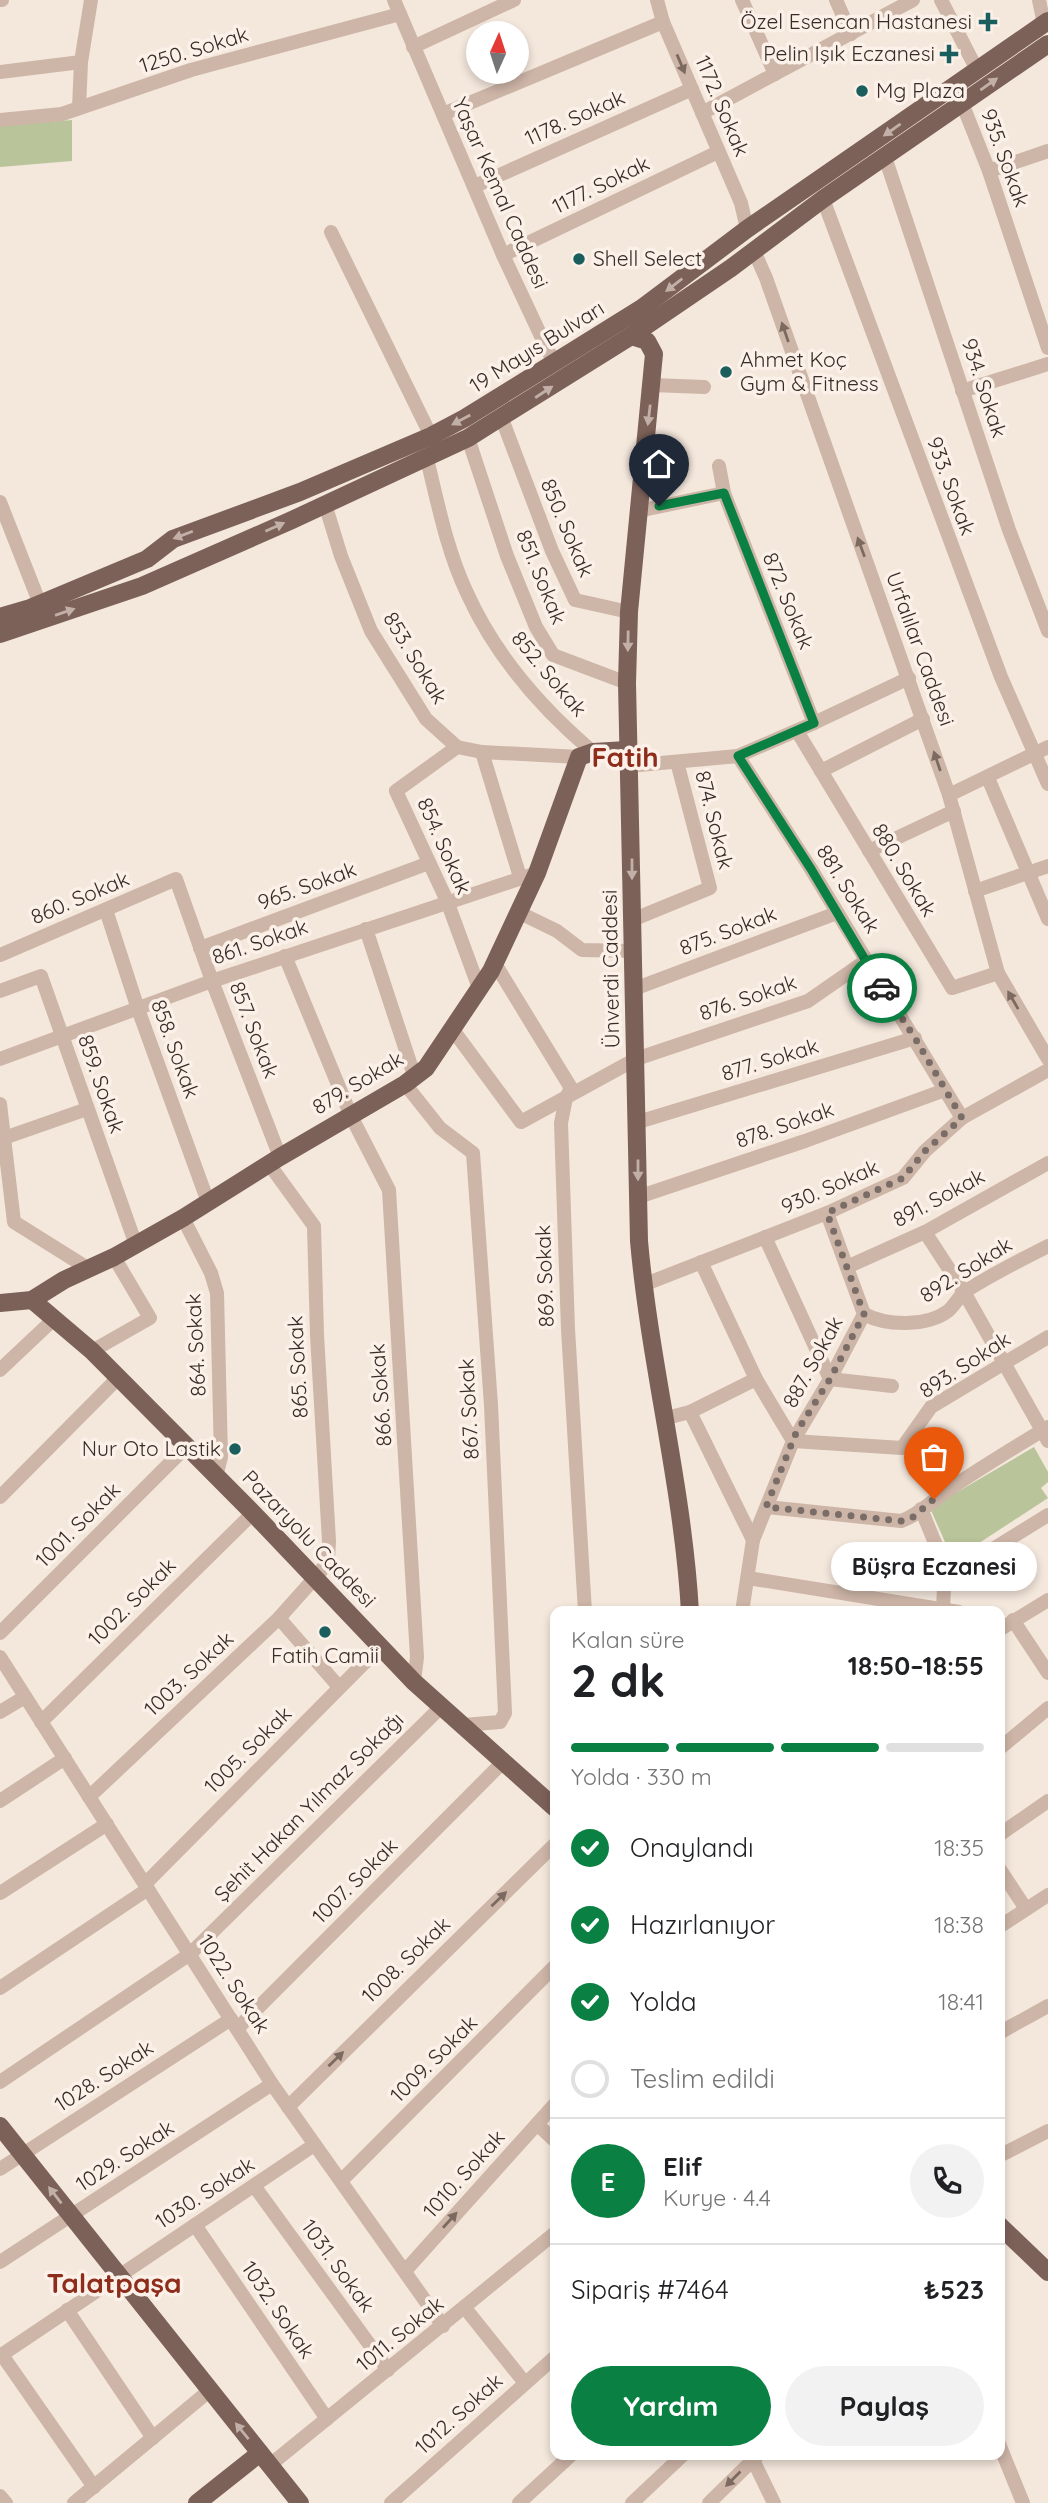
<!DOCTYPE html>
<html lang="tr">
<head>
<meta charset="utf-8">
<style>
	:root { --surface:#fff; --page:#f2f2f2; --text:#202124; --muted:#757577; --line:#e0e0e0; --accent:#0b8043 }
	body { margin:0; font-family:Quicksand,sans-serif; background:var(--page); color:var(--text); height:100vh; display:flex; flex-direction:column; font-size:26px; white-space:nowrap }
	* { box-sizing:border-box; margin:0 }
	p { font-size:23px; color:var(--muted) }
	.icon { flex:none; width:38px; height:38px; fill:none; stroke:currentColor; stroke-width:2; stroke-linecap:round; stroke-linejoin:round }
	.map { position:relative; flex:1; overflow:hidden }
	.side { position:absolute; left:550px; top:1606px; width:455px; height:854px; display:flex; flex-direction:column; background:var(--surface); border-radius:14px; box-shadow:0 4px 10px #0003 }
	.side>* { flex:none }
	.needle { width:46px; rotate:3deg }
	.buttons { position:absolute; left:466px; top:21px; display:grid; gap:14px }
	.buttons a { display:grid; place-items:center; width:63px; height:63px; border-radius:50%; background:var(--surface); box-shadow:0 4px 10px #0003; font-size:35px }
	.pin { position:absolute; display:grid; place-items:center; width:60px; height:60px; color:#fff; margin:-72px -30px; border-radius:50% 50% 50% 0; rotate:-45deg; box-shadow:0 0 7px #0007 }
	.pin .icon { rotate:45deg }
	.courier { position:absolute; display:grid; place-items:center; width:70px; height:70px; margin:-35px; border:5px solid #0b8043; border-radius:50%; background:#fff; color:#222; box-shadow:0 2px 9px #0007 }
	.bubble { position:absolute; height:49px; border-radius:24px; background:var(--surface); box-shadow:0 4px 10px #0003; font-size:23px; font-weight:800; line-height:49px; text-align:center }
	.overview em { font-style:normal; font-weight:800 }
	.overview div { display:flex; flex-direction:column-reverse }
	.overview { display:flex; align-items:center; justify-content:space-between; height:119px; padding:0 21px }
	h1 { font-size:46px; font-weight:800; line-height:52px }
	.bar { display:grid; grid-template-columns:repeat(4,1fr); gap:10px 7px; align-content:center; height:84px; padding:0 21px }
	.bar i { height:9px; border-radius:5px; background:var(--line) }
	.bar .active { background:var(--accent) }
	.bar p { grid-column:span 4 }
	.line { display:flex; align-items:center; gap:18px; padding:0 21px; border-top:2px solid var(--line) }
	.line div { flex:1 }
	.round { display:grid; place-items:center; flex:none; width:74px; height:74px; border-radius:37px; background:var(--page) }
	ol { padding:0 21px; list-style:none }
	li { display:flex; align-items:center; gap:21px; height:77px }
	li p { margin-inline-start:auto }
	li .icon { padding:7px; border-radius:50%; background:var(--accent); color:#fff; stroke-width:4 }
	li:last-child { color:var(--muted) }
	li i { width:38px; height:38px; border:4px solid var(--line); border-radius:50% }
	.primary-button { display:flex; gap:14px; margin-top:auto; padding:14px 21px }
	.primary-button a { flex:1; height:80px; border-radius:42px; background:var(--accent); color:#fff; font-size:28px; font-weight:800; line-height:80px; text-align:center }
	.primary-button a+a { background:var(--page); color:var(--text) }
	.map>svg:first-child { display:block }
	.green { fill:#b9c49a }
	.lines { fill:none; stroke-linecap:round; stroke-linejoin:round }
	.minor { stroke:#cdb5a7; stroke-width:14 }
	.major { stroke:#7c6158; stroke-width:18 }
	.oneway { fill:#7c6a61 }
	.oneway2 { fill:#c2b0a8 }
	.done { stroke:#7a6d67; stroke-width:7; stroke-dasharray:0 12.6 }
	.route { stroke:#0b8043; stroke-width:9 }
	.poi-dot { fill:#1a5e5d; stroke:#fbf1e9; stroke-width:2.5 }
	.labels { text-anchor:middle; stroke-width:7; stroke-linejoin:round; paint-order:stroke }
	.poi-label { font-size:21px; fill:#392c28; stroke:#fbf1e9; text-anchor:end }
	.street-label { font-size:21px; fill:#392c28; stroke:#fbf1e9 }
	.district-label { font-size:28px; font-weight:bold; fill:#8e2d1b; stroke:#fbf1e9 }
</style>
</head>
<body>
<div class="map">
<svg width="1048" height="2503" viewBox="0 0 1048 2503">
	<rect width="100%" height="100%" fill="#f4e7dc"/>
	<!-- green -->
	<g class="green">
		<polygon points="72,120 72,161 0,167 0,126"/>
		<polygon points="1034,1447 1048,1472 1048,1482 1041,1488 1048,1498 953,1560 930,1508"/>
	</g>
	<g class="lines">
		<!-- minor -->
		<g class="minor">
			<polyline points="0,0 2,0"/>
			<polyline points="394,0 503,255 549,353 557,362"/>
			<polyline points="657,0 663,22 741,203 747,229"/>
			<polyline points="742,0 775,74"/>
			<polyline points="836,0 851,34"/>
			<polyline points="941,0 977,70"/>
			<polyline points="1039,0 1044,24"/>
			<polyline points="413,47 514,0"/>
			<polyline points="0,72 81,62"/>
			<polyline points="962,103 989,171 1048,348"/>
			<polyline points="79,108 81,62 91,0"/>
			<polyline points="702,113 913,0"/>
			<polyline points="443,114 663,22"/>
			<polyline points="0,120 62,114 191,70 400,14"/>
			<polyline points="885,157 1009,530 1048,631"/>
			<polyline points="989,171 1048,151"/>
			<polyline points="475,186 692,89"/>
			<polyline points="823,199 1001,677 1048,784"/>
			<polyline points="331,232 431,436"/>
			<polyline points="754,251 766,278 949,795 998,973 1048,1059"/>
			<polyline points="503,255 718,152"/>
			<polyline points="652,385 704,387"/>
			<polyline points="962,391 1048,364"/>
			<polyline points="502,419 552,551 575,600 629,612"/>
			<polyline points="468,438 507,556 536,627 553,655 627,683"/>
			<path d="M427,459c11,45 20,92 40,134 28,62 74,115 126,159"/>
			<polyline points="719,466 724,493"/>
			<polyline points="0,502 40,604"/>
			<polyline points="325,504 341,556 371,631 426,719 457,747 482,752 579,757"/>
			<polyline points="638,511 724,493 814,723"/>
			<polyline points="797,731 952,988 998,973"/>
			<polyline points="457,747 396,791 447,901 479,988"/>
			<polyline points="482,752 520,877"/>
			<polyline points="738,756 811,869 962,1118"/>
			<polyline points="628,766 738,756 814,723 909,678"/>
			<polyline points="821,771 923,719"/>
			<polyline points="988,778 1048,919"/>
			<polyline points="949,795 1048,747"/>
			<polyline points="869,851 954,811"/>
			<polyline points="975,891 1048,866"/>
			<polyline points="106,910 138,1009 208,1202"/>
			<polyline points="518,912 557,931 582,950 633,951"/>
			<polyline points="632,920 710,888 677,762"/>
			<polyline points="366,929 415,1078"/>
			<polyline points="200,948 429,863"/>
			<polyline points="0,955 176,879 212,981 280,1157"/>
			<polyline points="285,956 351,1116 389,1190 417,1657 414,1682"/>
			<polyline points="494,962 571,1088 566,1098 561,1123 568,1329 585,1612"/>
			<polyline points="634,989 837,913"/>
			<polyline points="0,991 41,976 136,1245"/>
			<polyline points="453,1030 521,1122 636,1059 808,1001 867,960"/>
			<polyline points="0,1059 212,981 537,873"/>
			<polyline points="405,1084 440,1128 473,1153 491,1405 505,1713 500,1722 463,1725"/>
			<polyline points="0,1104 14,1222 89,1269"/>
			<polyline points="638,1122 915,1038"/>
			<polyline points="4,1138 87,1109"/>
			<polyline points="638,1197 805,1141 945,1090"/>
			<polyline points="183,1218 211,1273 217,1293 221,1457 216,1477"/>
			<polyline points="925,1232 964,1292 1048,1441"/>
			<polyline points="765,1237 830,1379 892,1386"/>
			<polyline points="701,1262 756,1379 793,1441 902,1448 931,1407 1048,1337"/>
			<polyline points="847,1267 925,1232 1048,1163"/>
			<polyline points="643,1285 827,1213 903,1178 925,1151 962,1118 1048,1070"/>
			<path d="M864,1314c22,12 63,13 84,-3 7,-6 11,-15 18,-20 26,-17 55,-31 82,-45"/>
			<polyline points="92,1351 150,1318 114,1257"/>
			<polyline points="0,1370 55,1318"/>
			<polyline points="690,1412 753,1540"/>
			<polyline points="666,1418 690,1412 756,1379"/>
			<polyline points="0,1497 118,1378"/>
			<path d="M767,1507l134,14c18,-6 33,-22 50,-33 31,-21 64,-41 97,-61"/>
			<polyline points="921,1509 945,1567 943,1608"/>
			<polyline points="748,1578 959,1612"/>
			<polyline points="943,1580 1048,1515"/>
			<polyline points="742,1612 753,1540 793,1441 830,1379 864,1314 827,1213"/>
			<polyline points="279,1618 339,1687"/>
			<polyline points="1013,1620 1048,1673"/>
			<polyline points="999,1630 1048,1600"/>
			<polyline points="0,1633 186,1447"/>
			<polyline points="0,1657 272,2084 443,2326"/>
			<polyline points="0,1712 25,1697"/>
			<polyline points="41,1722 253,1513"/>
			<polyline points="999,1749 1048,1708"/>
			<polyline points="89,1797 279,1618 321,1571 328,1559 329,1541 317,1335 314,1226 269,1164"/>
			<polyline points="0,1801 65,1758"/>
			<polyline points="999,1835 1048,1801"/>
			<polyline points="999,1868 1026,1909"/>
			<polyline points="145,1884 381,1646"/>
			<polyline points="0,1893 107,1824"/>
			<polyline points="999,1927 1048,1895"/>
			<polyline points="0,1988 148,1889"/>
			<polyline points="237,2029 503,1762"/>
			<polyline points="999,2033 1048,2006"/>
			<polyline points="0,2082 190,1954 441,1707"/>
			<polyline points="288,2107 555,1844"/>
			<polyline points="537,2124 555,2141"/>
			<polyline points="999,2156 1048,2131"/>
			<polyline points="0,2169 231,2019"/>
			<polyline points="341,2181 555,1966"/>
			<polyline points="255,2187 388,2370"/>
			<polyline points="195,2225 327,2419"/>
			<polyline points="0,2262 272,2084"/>
			<polyline points="405,2271 555,2104"/>
			<polyline points="465,2308 525,2383"/>
			<polyline points="67,2310 153,2438"/>
			<polyline points="2,2355 94,2487"/>
			<polyline points="0,2356 314,2145"/>
			<polyline points="999,2444 1023,2503"/>
			<polyline points="753,2460 774,2503"/>
			<polyline points="270,2465 555,2233"/>
			<polyline points="0,2496 6,2503"/>
			<polyline points="74,2503 209,2391"/>
			<polyline points="391,2503 555,2357"/>
			<polyline points="519,2503 571,2455"/>
			<polyline points="632,2503 683,2455"/>
			<polyline points="709,2503 758,2455"/>
		</g>
		<!-- major -->
		<g class="major">
			<path d="M631,336l16,5 7,13 -25,258 -2,71 12,558c11,124 44,246 51,371"/>
			<polyline points="0,617 30,608 147,559 173,539 300,492 431,436 465,418 642,308 747,229 1048,21"/>
			<polyline points="0,634 142,586 292,520 468,438 631,336 731,268 823,199 1048,44"/>
			<polyline points="32,1300 92,1351 253,1513 414,1682 555,1808"/>
			<polyline points="0,1303 32,1300 64,1280 114,1257 183,1218 280,1157 405,1084 426,1068 491,971 537,873 579,757 593,752 627,750"/>
			<polyline points="0,2126 300,2503"/>
			<polyline points="999,2225 1048,2272"/>
			<polyline points="197,2503 260,2453"/>
		</g>
	</g>
	<!-- one-way arrows -->
	<defs><path id="oneway-solid" d="M-6-.8H1V-3.2L6.5 0L1 3.2V.8H-6Z" transform="scale(1.75)"/></defs>
	<g class="oneway">
		<use href="#oneway-solid" transform="translate(681 64) rotate(67)"/>
		<use href="#oneway-solid" transform="translate(785 332) rotate(-109)"/>
		<use href="#oneway-solid" transform="translate(861 547) rotate(-110)"/>
		<use href="#oneway-solid" transform="translate(937 761) rotate(-109)"/>
		<use href="#oneway-solid" transform="translate(1013 1000) rotate(-120)"/>
		<use href="#oneway-solid" transform="translate(499 1899) rotate(-44)"/>
		<use href="#oneway-solid" transform="translate(336 2059) rotate(-44)"/>
		<use href="#oneway-solid" transform="translate(450 2220) rotate(-48)"/>
		<use href="#oneway-solid" transform="translate(733 2479) rotate(135)"/>
	</g>
	<g class="oneway2">
		<use href="#oneway-solid" transform="translate(989 84) rotate(-35)"/>
		<use href="#oneway-solid" transform="translate(892 130) rotate(145)"/>
		<use href="#oneway-solid" transform="translate(674 285) rotate(142)"/>
		<use href="#oneway-solid" transform="translate(544 392) rotate(-33)"/>
		<use href="#oneway-solid" transform="translate(649 415) rotate(97)"/>
		<use href="#oneway-solid" transform="translate(461 420) rotate(152)"/>
		<use href="#oneway-solid" transform="translate(275 527) rotate(-24)"/>
		<use href="#oneway-solid" transform="translate(183 535) rotate(159)"/>
		<use href="#oneway-solid" transform="translate(65 612) rotate(-19)"/>
		<use href="#oneway-solid" transform="translate(628 641) rotate(91)"/>
		<use href="#oneway-solid" transform="translate(632 869) rotate(90)"/>
		<use href="#oneway-solid" transform="translate(638 1170) rotate(90)"/>
		<use href="#oneway-solid" transform="translate(55 2195) rotate(-128)"/>
		<use href="#oneway-solid" transform="translate(242 2431) rotate(-129)"/>
	</g>
	<g class="lines">
		<!-- done -->
		<polyline class="done" points="882,988 915,1038 962,1118 925,1151 903,1178 827,1213 864,1314 830,1379 796,1433 766,1507 901,1521 913,1517 934,1499"/>
		<!-- route -->
		<polyline class="route" points="659,506 724,493 814,723 738,756 811,869 882,988"/>
	</g>
	<!-- markers -->
	<g class="poi-dot">
		<path d="M984.5 11.5h7v7h7v7h-7v7h-7v-7h-7v-7h7z"/>
		<path d="M945.5 43.5h7v7h7v7h-7v7h-7v-7h-7v-7h7z"/>
		<circle cx="862" cy="91" r="7"/>
		<circle cx="579" cy="259" r="7"/>
		<circle cx="726" cy="372" r="7"/>
		<circle cx="235" cy="1449" r="7"/>
		<circle cx="325" cy="1632" r="7"/>
	</g>
	<g class="labels">
		<!-- poi labels -->
		<g class="poi-label">
			<text x="972" y="29">Özel Esencan Hastanesi</text>
			<text x="935" y="61">Pelin Işık Eczanesi</text>
			<text x="876" y="98" text-anchor="start">Mg Plaza</text>
			<text x="593" y="266" text-anchor="start">Shell Select</text>
			<text x="740" y="367" text-anchor="start">Ahmet Koç<tspan x="740" dy="24">Gym &amp; Fitness</tspan></text>
			<text x="221" y="1456">Nur Oto Lastik</text>
			<text x="325" y="1663" text-anchor="middle">Fatih Camii</text>
		</g>
		<!-- street labels -->
		<g class="street-label">
			<text transform="translate(194 50) rotate(-17)" y="7">1250. Sokak</text>
			<text transform="translate(722 106) rotate(67)" y="7">1172. Sokak</text>
			<text transform="translate(575 118) rotate(-24)" y="7">1178. Sokak</text>
			<text transform="translate(1005 158) rotate(70)" y="7">935. Sokak</text>
			<text transform="translate(601 185) rotate(-26)" y="7">1177. Sokak</text>
			<text transform="translate(500 193) rotate(66)" y="7">Yaşar Kemal Caddesi</text>
			<text transform="translate(537 347) rotate(-32)" y="7">19 Mayıs Bulvarı</text>
			<text transform="translate(984 388) rotate(72)" y="7">934. Sokak</text>
			<text transform="translate(951 486) rotate(70)" y="7">933. Sokak</text>
			<text transform="translate(567 528) rotate(67)" y="7">850. Sokak</text>
			<text transform="translate(541 577) rotate(68)" y="7">851. Sokak</text>
			<text transform="translate(788 601) rotate(68)" y="7">872. Sokak</text>
			<text transform="translate(920 649) rotate(70)" y="7">Urfalılar Caddesi</text>
			<text transform="translate(415 658) rotate(59)" y="7">853. Sokak</text>
			<text transform="translate(549 674) rotate(50)" y="7">852. Sokak</text>
			<text transform="translate(714 820) rotate(76)" y="7">874. Sokak</text>
			<text transform="translate(444 846) rotate(66)" y="7">854. Sokak</text>
			<text transform="translate(904 870) rotate(59)" y="7">880. Sokak</text>
			<text transform="translate(307 886) rotate(-20)" y="7">965. Sokak</text>
			<text transform="translate(848 889) rotate(58)" y="7">881. Sokak</text>
			<text transform="translate(80 898) rotate(-23)" y="7">860. Sokak</text>
			<text transform="translate(728 931) rotate(-21)" y="7">875. Sokak</text>
			<text transform="translate(260 942) rotate(-19)" y="7">861. Sokak</text>
			<text transform="translate(611 969) rotate(-91)" y="7">Ünverdi Caddesi</text>
			<text transform="translate(748 998) rotate(-19)" y="7">876. Sokak</text>
			<text transform="translate(254 1030) rotate(69)" y="7">857. Sokak</text>
			<text transform="translate(175 1049) rotate(70)" y="7">858. Sokak</text>
			<text transform="translate(770 1060) rotate(-17)" y="7">877. Sokak</text>
			<text transform="translate(358 1083) rotate(-31)" y="7">879. Sokak</text>
			<text transform="translate(101 1084) rotate(71)" y="7">859. Sokak</text>
			<text transform="translate(785 1125) rotate(-19)" y="7">878. Sokak</text>
			<text transform="translate(830 1187) rotate(-24)" y="7">930. Sokak</text>
			<text transform="translate(939 1198) rotate(-28)" y="7">891. Sokak</text>
			<text transform="translate(966 1270) rotate(-32)" y="7">892. Sokak</text>
			<text transform="translate(545 1276) rotate(-92)" y="7">869. Sokak</text>
			<text transform="translate(196 1345) rotate(-93)" y="7">864. Sokak</text>
			<text transform="translate(813 1362) rotate(-61)" y="7">887. Sokak</text>
			<text transform="translate(965 1365) rotate(-33)" y="7">893. Sokak</text>
			<text transform="translate(298 1367) rotate(-93)" y="7">865. Sokak</text>
			<text transform="translate(381 1395) rotate(-94)" y="7">866. Sokak</text>
			<text transform="translate(469 1409) rotate(-93)" y="7">867. Sokak</text>
			<text transform="translate(78 1525) rotate(-45)" y="7">1001. Sokak</text>
			<text transform="translate(309 1539) rotate(46)" y="7">Pazaryolu Caddesi</text>
			<text transform="translate(132 1602) rotate(-45)" y="7">1002. Sokak</text>
			<text transform="translate(189 1674) rotate(-43)" y="7">1003. Sokak</text>
			<text transform="translate(248 1750) rotate(-45)" y="7">1005. Sokak</text>
			<text transform="translate(309 1807) rotate(-45)" y="7">Şehit Hakan Yılmaz Sokağı</text>
			<text transform="translate(355 1881) rotate(-45)" y="7">1007. Sokak</text>
			<text transform="translate(406 1960) rotate(-44)" y="7">1008. Sokak</text>
			<text transform="translate(234 1984) rotate(57)" y="7">1022. Sokak</text>
			<text transform="translate(434 2059) rotate(-45)" y="7">1009. Sokak</text>
			<text transform="translate(104 2076) rotate(-33)" y="7">1028. Sokak</text>
			<text transform="translate(125 2156) rotate(-33)" y="7">1029. Sokak</text>
			<text transform="translate(464 2174) rotate(-48)" y="7">1010. Sokak</text>
			<text transform="translate(205 2193) rotate(-33)" y="7">1030. Sokak</text>
			<text transform="translate(338 2266) rotate(54)" y="7">1031. Sokak</text>
			<text transform="translate(278 2310) rotate(56)" y="7">1032. Sokak</text>
			<text transform="translate(400 2334) rotate(-39)" y="7">1011. Sokak</text>
			<text transform="translate(459 2414) rotate(-42)" y="7">1012. Sokak</text>
		</g>
		<!-- district labels -->
		<g class="district-label">
			<text x="625" y="767">Fatih</text>
			<text x="114" y="2293">Talatpaşa</text>
		</g>
	</g>
</svg>
<div class="buttons">
<a><svg class="needle" viewBox="-14 -14 28 28"><path d="M0-13l5 13h-10z" fill="#e53935"/><path d="M0 13l5-13h-10z" fill="#757577"/></svg></a>
</div>
<div class="pin" style="left:934px;top:1499px;background:#ea580c"><svg class="icon" aria-label="bag" viewBox="0 0 24 24"><path d="M5 8h14l-1 12H6zM9 8a3 3 0 0 1 6 0"/></svg></div>
<div class="pin" style="left:659px;top:506px;background:#1f2937"><svg class="icon" aria-label="home" viewBox="0 0 24 24"><path d="M3 11l9-7 9 7M6 9v11h12V9"/></svg></div>
<div class="courier" style="left:882px;top:988px"><svg class="icon" aria-label="car" viewBox="0 0 24 24"><path d="M5 17H2v-5l4-1 3-4h7l3 4 3 1v5h-3M9 17h6M6 11h13"/><circle cx="7" cy="17" r="2"/><circle cx="17" cy="17" r="2"/></svg></div>
<div class="bubble" style="left:831px;top:1542px;width:206px">Büşra Eczanesi</div>
<section class="side">
<div class="overview"><div><h1>2 dk</h1><p>Kalan süre</p></div><em>18:50–18:55</em></div>
<div class="bar"><i class="active"></i><i class="active"></i><i class="active"></i><i></i><p>Yolda · 330 m</p></div>
<ol>
<li><svg class="icon" aria-label="check" viewBox="0 0 24 24"><path d="M5 12l5 5 9-10"/></svg>Onaylandı<p>18:35</p></li>
<li><svg class="icon" aria-label="check" viewBox="0 0 24 24"><path d="M5 12l5 5 9-10"/></svg>Hazırlanıyor<p>18:38</p></li>
<li><svg class="icon" aria-label="check" viewBox="0 0 24 24"><path d="M5 12l5 5 9-10"/></svg>Yolda<p>18:41</p></li>
<li><i></i>Teslim edildi</li>
</ol>
<div class="line" style="height:126px"><b class="round" style="background:var(--accent);color:#fff">E</b><div><b>Elif</b><p>Kurye · 4.4</p></div><a class="round"><svg class="icon" aria-label="phone" viewBox="0 0 24 24"><path d="M5 4h4l2 5-3 2q2 4 5 5l2-3 5 2v4C11 20 4 13 5 4z"/></svg></a></div>
<div class="line" style="height:91px"><div>Sipariş #7464</div><b>₺523</b></div>
<div class="primary-button"><a>Yardım</a><a>Paylaş</a></div>
</section>
</div>
</body>
</html>
